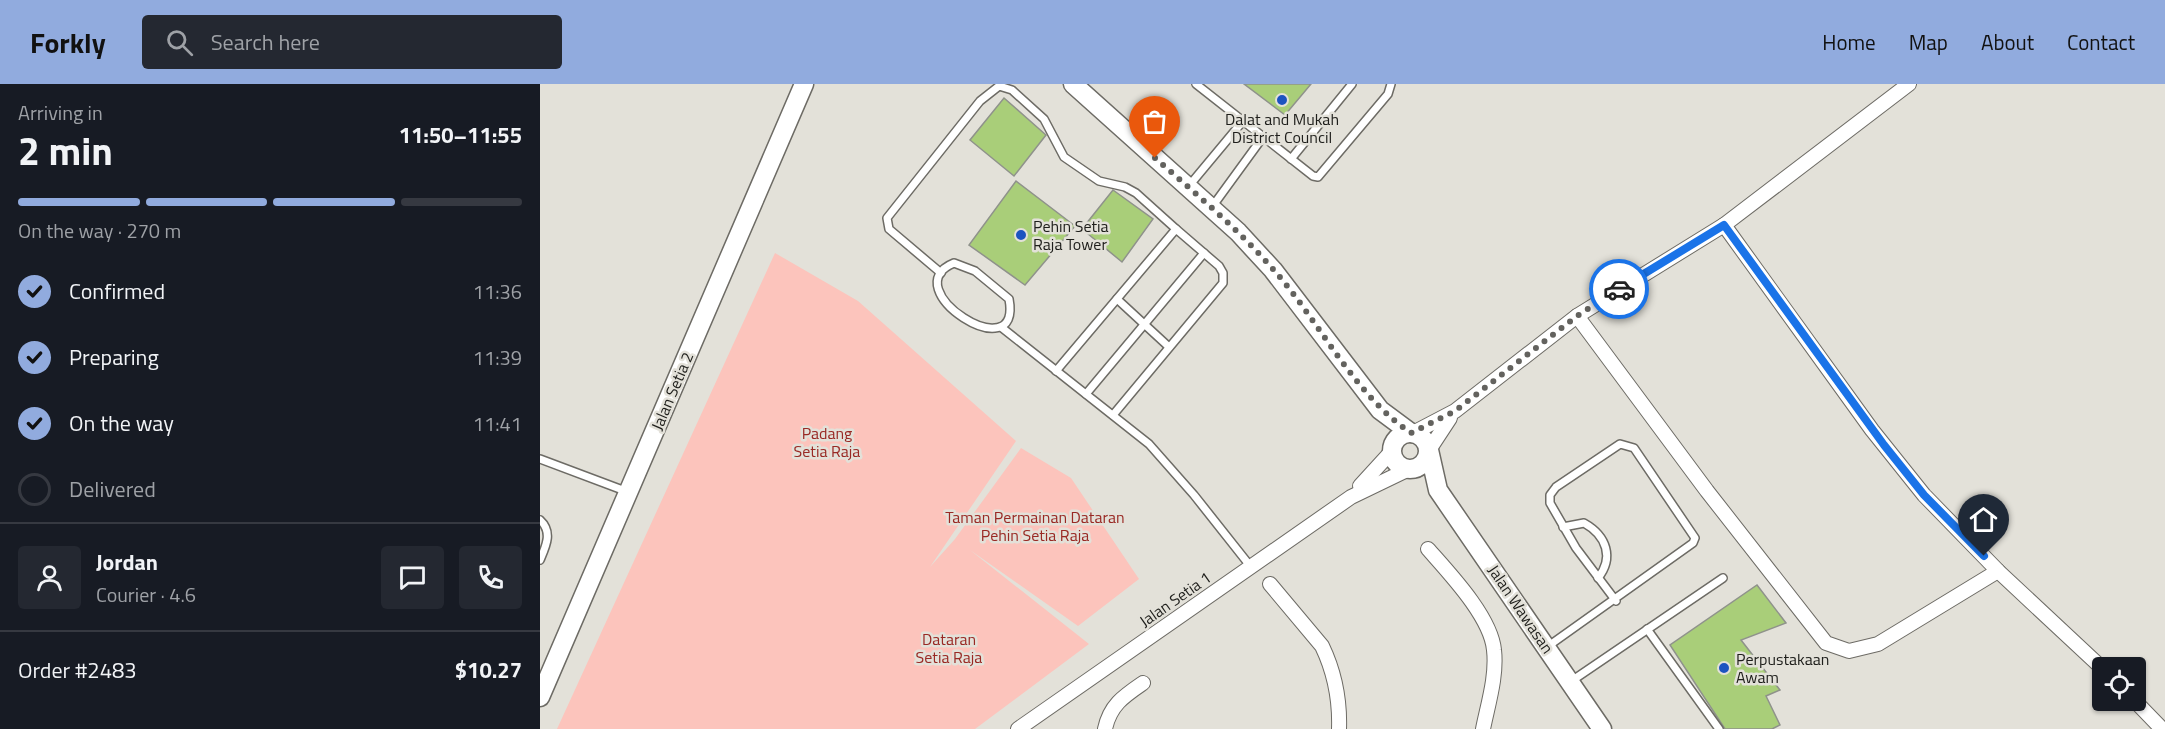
<!DOCTYPE html>
<html lang="en">
<head>
<meta charset="utf-8">
<style>
	:root { --surface:#171b24; --page:#242831; --text:#f1f3f6; --muted:#9ea1a6; --line:#363941; --accent:#91abde }
	body { margin:0; font-family:"Titillium Web",sans-serif; background:var(--page); color:var(--text); height:100vh; display:flex; flex-direction:column; font-size:22px; white-space:nowrap }
	* { box-sizing:border-box; margin:0 }
	p { font-size:20px; color:var(--muted) }
	.icon { flex:none; width:33px; height:33px; fill:none; stroke:currentColor; stroke-width:2; stroke-linecap:round; stroke-linejoin:round }
	.map { position:relative; flex:1; overflow:hidden }
	.sheet { display:flex; flex-direction:column; background:var(--surface); width:540px }
	.sheet>* { flex:none }
	.controls { position:absolute; left:1552px; top:573px; display:grid; gap:12px }
	.controls a { display:grid; place-items:center; width:54px; height:54px; border-radius:6px; background:var(--surface); box-shadow:0 2px 4px #0004; font-size:30px }
	.pin { position:absolute; display:grid; place-items:center; width:51px; height:51px; color:#fff; margin:-62px -26px; border-radius:50% 50% 50% 0; rotate:-45deg; box-shadow:0 0 6px #0007 }
	.pin .icon { rotate:45deg }
	.courier { position:absolute; display:grid; place-items:center; width:60px; height:60px; margin:-30px; border:4px solid #1a73e8; border-radius:50%; background:#fff; color:#222; box-shadow:0 2px 8px #0007 }
	.head em { font-style:normal; font-weight:700 }
	.head div { display:flex; flex-direction:column-reverse }
	.head { display:flex; align-items:center; justify-content:space-between; height:102px; padding:0 18px }
	h1 { font-size:39px; font-weight:700; line-height:45px }
	.bar { display:grid; grid-template-columns:repeat(4,1fr); gap:9px 6px; align-content:center; height:72px; padding:0 18px }
	.bar i { height:8px; border-radius:4px; background:var(--line) }
	.bar .on { background:var(--accent) }
	.bar p { grid-column:span 4 }
	.line { display:flex; align-items:center; gap:15px; padding:0 18px; border-top:2px solid var(--line) }
	.line div { flex:1 }
	.round { display:grid; place-items:center; flex:none; width:63px; height:63px; border-radius:6px; background:var(--page) }
	ol { padding:0 18px; list-style:none }
	li { display:flex; align-items:center; gap:18px; height:66px }
	li p { margin-inline-start:auto }
	li .icon { padding:6px; border-radius:50%; background:var(--accent); color:#111; stroke-width:4 }
	li:last-child { color:var(--muted) }
	li i { width:33px; height:33px; border:3px solid var(--line); border-radius:50% }
	header { display:flex; align-items:center; gap:36px; box-sizing:border-box; height:84px; padding:0 30px; background:var(--accent); color:#111 }
	header strong { font-size:28px }
	nav { display:flex; gap:33px; margin-inline-start:auto; font-size:21px }
	.search { width:420px; height:54px; background:var(--page); display:flex; align-items:center; gap:15px; box-sizing:border-box; padding:0 21px; border-radius:6px; color:var(--muted); font-size:22px }
	main { display:flex; flex:1; min-height:0 }
	.map>svg:first-child { display:block }
	.green { fill:#fcc4bc }
	.building { fill:#a9ce79; stroke:#8f928b; stroke-width:1.5 }
	.lines { fill:none; stroke-linecap:round; stroke-linejoin:round }
	.service-casing { stroke:#6d6b65; stroke-width:10 }
	.minor-casing { stroke:#6d6b65; stroke-width:16 }
	.tertiary-casing { stroke:#6d6b65; stroke-width:21 }
	.service { stroke:#fff; stroke-width:7 }
	.minor { stroke:#fff; stroke-width:14 }
	.tertiary { stroke:#fff; stroke-width:18 }
	.done { stroke:#63625e; stroke-width:6; stroke-dasharray:0 10.8 }
	.route { stroke:#1a73e8; stroke-width:8 }
	.poi-dot { fill:#1c54c0; stroke:#e3e1d9; stroke-width:2 }
	.labels { text-anchor:middle; stroke-width:5; stroke-linejoin:round; paint-order:stroke }
	.poi-label { font-size:16px; fill:#1e1e1b; stroke:#e3e1d9; text-anchor:start }
	.street-label { font-size:16px; fill:#1e1e1b; stroke:#e3e1d9 }
	.park-label { font-size:16px; fill:#992924; stroke:#e3e1d9 }
</style>
</head>
<body>
<header>
<strong>Forkly</strong>
<div class="search"><svg class="icon" aria-label="search" viewBox="0 0 24 24"><circle cx="10" cy="10" r="6"/><path d="M15 15l6 6"/></svg>Search here</div>
<nav><a>Home</a><a>Map</a><a>About</a><a>Contact</a></nav>
</header>
<main>
<section class="sheet">
<div class="head"><div><h1>2 min</h1><p>Arriving in</p></div><em>11:50–11:55</em></div>
<div class="bar"><i class="on"></i><i class="on"></i><i class="on"></i><i></i><p>On the way · 270 m</p></div>
<ol>
<li><svg class="icon" aria-label="check" viewBox="0 0 24 24"><path d="M5 12l5 5 9-10"/></svg>Confirmed<p>11:36</p></li>
<li><svg class="icon" aria-label="check" viewBox="0 0 24 24"><path d="M5 12l5 5 9-10"/></svg>Preparing<p>11:39</p></li>
<li><svg class="icon" aria-label="check" viewBox="0 0 24 24"><path d="M5 12l5 5 9-10"/></svg>On the way<p>11:41</p></li>
<li><i></i>Delivered</li>
</ol>
<div class="line" style="height:108px"><a class="round"><svg class="icon" aria-label="person" viewBox="0 0 24 24"><circle cx="12" cy="8" r="4"/><path d="M4 21q1-7 8-7t8 7"/></svg></a><div><b>Jordan</b><p>Courier · 4.6</p></div><a class="round"><svg class="icon" aria-label="chat" viewBox="0 0 24 24"><path d="M4 5h16v11H9l-5 4z"/></svg></a><a class="round"><svg class="icon" aria-label="phone" viewBox="0 0 24 24"><path d="M5 4h4l2 5-3 2q2 4 5 5l2-3 5 2v4C11 20 4 13 5 4z"/></svg></a></div>
<div class="line" style="height:78px"><div>Order #2483</div><b>$10.27</b></div>
</section>
<div class="map">
<svg width="1625" height="645" viewBox="0 0 1625 645">
	<rect width="100%" height="100%" fill="#e3e1d9"/>
	<!-- green -->
	<polygon class="green" points="235,169 318,217 476,357 390,483 415,455 481,364 531,394 599,495 538,542 430,466 549,560 435,645 17,645"/>
	<!-- building -->
	<g class="building">
		<polygon points="704,0 771,0 745,31"/>
		<polygon points="464,14 506,51 474,92 430,56"/>
		<polygon points="476,97 535,142 485,201 429,161"/>
		<polygon points="573,106 613,135 582,178 542,145"/>
		<polygon points="1217,501 1246,539 1201,556 1240,606 1226,612 1240,641 1232,645 1185,645 1130,561"/>
	</g>
	<g class="lines">
		<defs>
			<g id="service">
				<polyline points="656,0 773,92 778,93 848,10 851,0"/>
				<polyline points="751,75 812,0"/>
				<polyline points="648,103 703,37"/>
				<polyline points="672,123 723,53"/>
				<path d="M414,179l21,8 34,28c14,73 -117,-11 -55,-36z"/>
				<polyline points="401,189 349,145 347,134 440,17 459,2 472,6 504,35 524,73 559,97 585,103 596,109 636,145"/>
				<polyline points="577,215 629,263"/>
				<polyline points="461,243 609,360 654,411 711,483"/>
				<polyline points="516,287 636,145 679,182 683,189 683,199 573,331"/>
				<polyline points="546,310 664,169"/>
				<polyline points="0,375 88,408"/>
				<path d="M0,436c13,12 6,26 0,40"/>
				<path d="M1023,443l21,-4c23,13 30,35 14,55"/>
				<polyline points="1107,545 1179,645"/>
				<polyline points="1007,563 1153,459 1155,454 1094,364 1080,360 1016,403 1010,411 1010,419 1036,464 1076,517"/>
				<polyline points="1030,598 1183,494"/>
			</g>
			<g id="minor">
				<polyline points="1184,141 1332,346 1384,411 1458,487 1563,585"/>
				<polyline points="1037,232 1167,407 1286,559 1309,567 1338,560 1458,487"/>
				<polyline points="873,349 915,327 1037,232 1184,141 1369,0"/>
				<polyline points="889,366 910,334"/>
				<polyline points="820,402 852,367"/>
				<path d="M888,465c22,25 63,68 66,101 3,26 -6,54 -11,79"/>
				<path d="M730,500l52,62c13,27 18,54 17,83"/>
				<polyline points="1594,616 1622,645"/>
				<polyline points="478,645 811,413 869,385"/>
				<path d="M565,645c5,-24 19,-33 38,-46"/>
			</g>
			<g id="tertiary">
				<polyline points="533,0 698,148 733,186 840,326 871,349"/>
				<circle cx="870" cy="367" r="18"/>
				<polyline points="889,366 898,406 1062,645"/>
				<polyline points="0,613 264,0"/>
			</g>
		</defs>
		<!-- service casing -->
		<use href="#service" class="service-casing"/>
		<!-- minor casing -->
		<use href="#minor" class="minor-casing"/>
		<!-- tertiary casing -->
		<use href="#tertiary" class="tertiary-casing"/>
		<!-- service -->
		<use href="#service" class="service"/>
		<!-- minor -->
		<use href="#minor" class="minor"/>
		<!-- tertiary -->
		<use href="#tertiary" class="tertiary"/>
	</g>
	<g class="lines">
		<!-- done -->
		<path class="done" d="M615,74c40,35 82,70 117,110 47,52 81,126 139,165l44,-22 122,-95 42,-27"/>
		<!-- route -->
		<polyline class="route" points="1079,205 1184,141 1344,361 1384,411 1444,472"/>
	</g>
	<!-- markers -->
	<g class="poi-dot">
		<circle cx="742" cy="16" r="6"/>
		<circle cx="481" cy="151" r="6"/>
		<circle cx="1184" cy="584" r="6"/>
	</g>
	<g class="labels">
		<!-- poi labels -->
		<g class="poi-label">
			<text x="742" y="41" text-anchor="middle">Dalat and Mukah<tspan x="742" dy="18">District Council</tspan></text>
			<text x="493" y="148">Pehin Setia<tspan x="493" dy="18">Raja Tower</tspan></text>
			<text x="1196" y="581">Perpustakaan<tspan x="1196" dy="18">Awam</tspan></text>
		</g>
		<!-- street labels -->
		<g class="street-label">
			<text transform="translate(132 307) rotate(-67)" y="6">Jalan Setia 2</text>
			<text transform="translate(635 515) rotate(-35)" y="6">Jalan Setia 1</text>
			<text transform="translate(981 525) rotate(56)" y="6">Jalan Wawasan</text>
		</g>
		<!-- park labels -->
		<g class="park-label">
			<text x="287" y="355">Padang<tspan x="287" dy="18">Setia Raja</tspan></text>
			<text x="495" y="439">Taman Permainan Dataran<tspan x="495" dy="18">Pehin Setia Raja</tspan></text>
			<text x="409" y="561">Dataran<tspan x="409" dy="18">Setia Raja</tspan></text>
		</g>
	</g>
</svg>
<div class="controls">
<a><svg class="icon" aria-label="locate" viewBox="0 0 24 24"><circle cx="12" cy="12" r="6"/><path d="M12 2v4M12 18v4M2 12h4M18 12h4"/></svg></a>
</div>
<div class="pin" style="left:615px;top:74px;background:#ea580c"><svg class="icon" aria-label="bag" viewBox="0 0 24 24"><path d="M5 8h14l-1 12H6zM9 8a3 3 0 0 1 6 0"/></svg></div>
<div class="pin" style="left:1444px;top:472px;background:#1f2937"><svg class="icon" aria-label="home" viewBox="0 0 24 24"><path d="M3 11l9-7 9 7M6 9v11h12V9"/></svg></div>
<div class="courier" style="left:1079px;top:205px"><svg class="icon" aria-label="car" viewBox="0 0 24 24"><path d="M5 17H2v-5l4-1 3-4h7l3 4 3 1v5h-3M9 17h6M6 11h13"/><circle cx="7" cy="17" r="2"/><circle cx="17" cy="17" r="2"/></svg></div>
</div>
</main>
</body>
</html>
